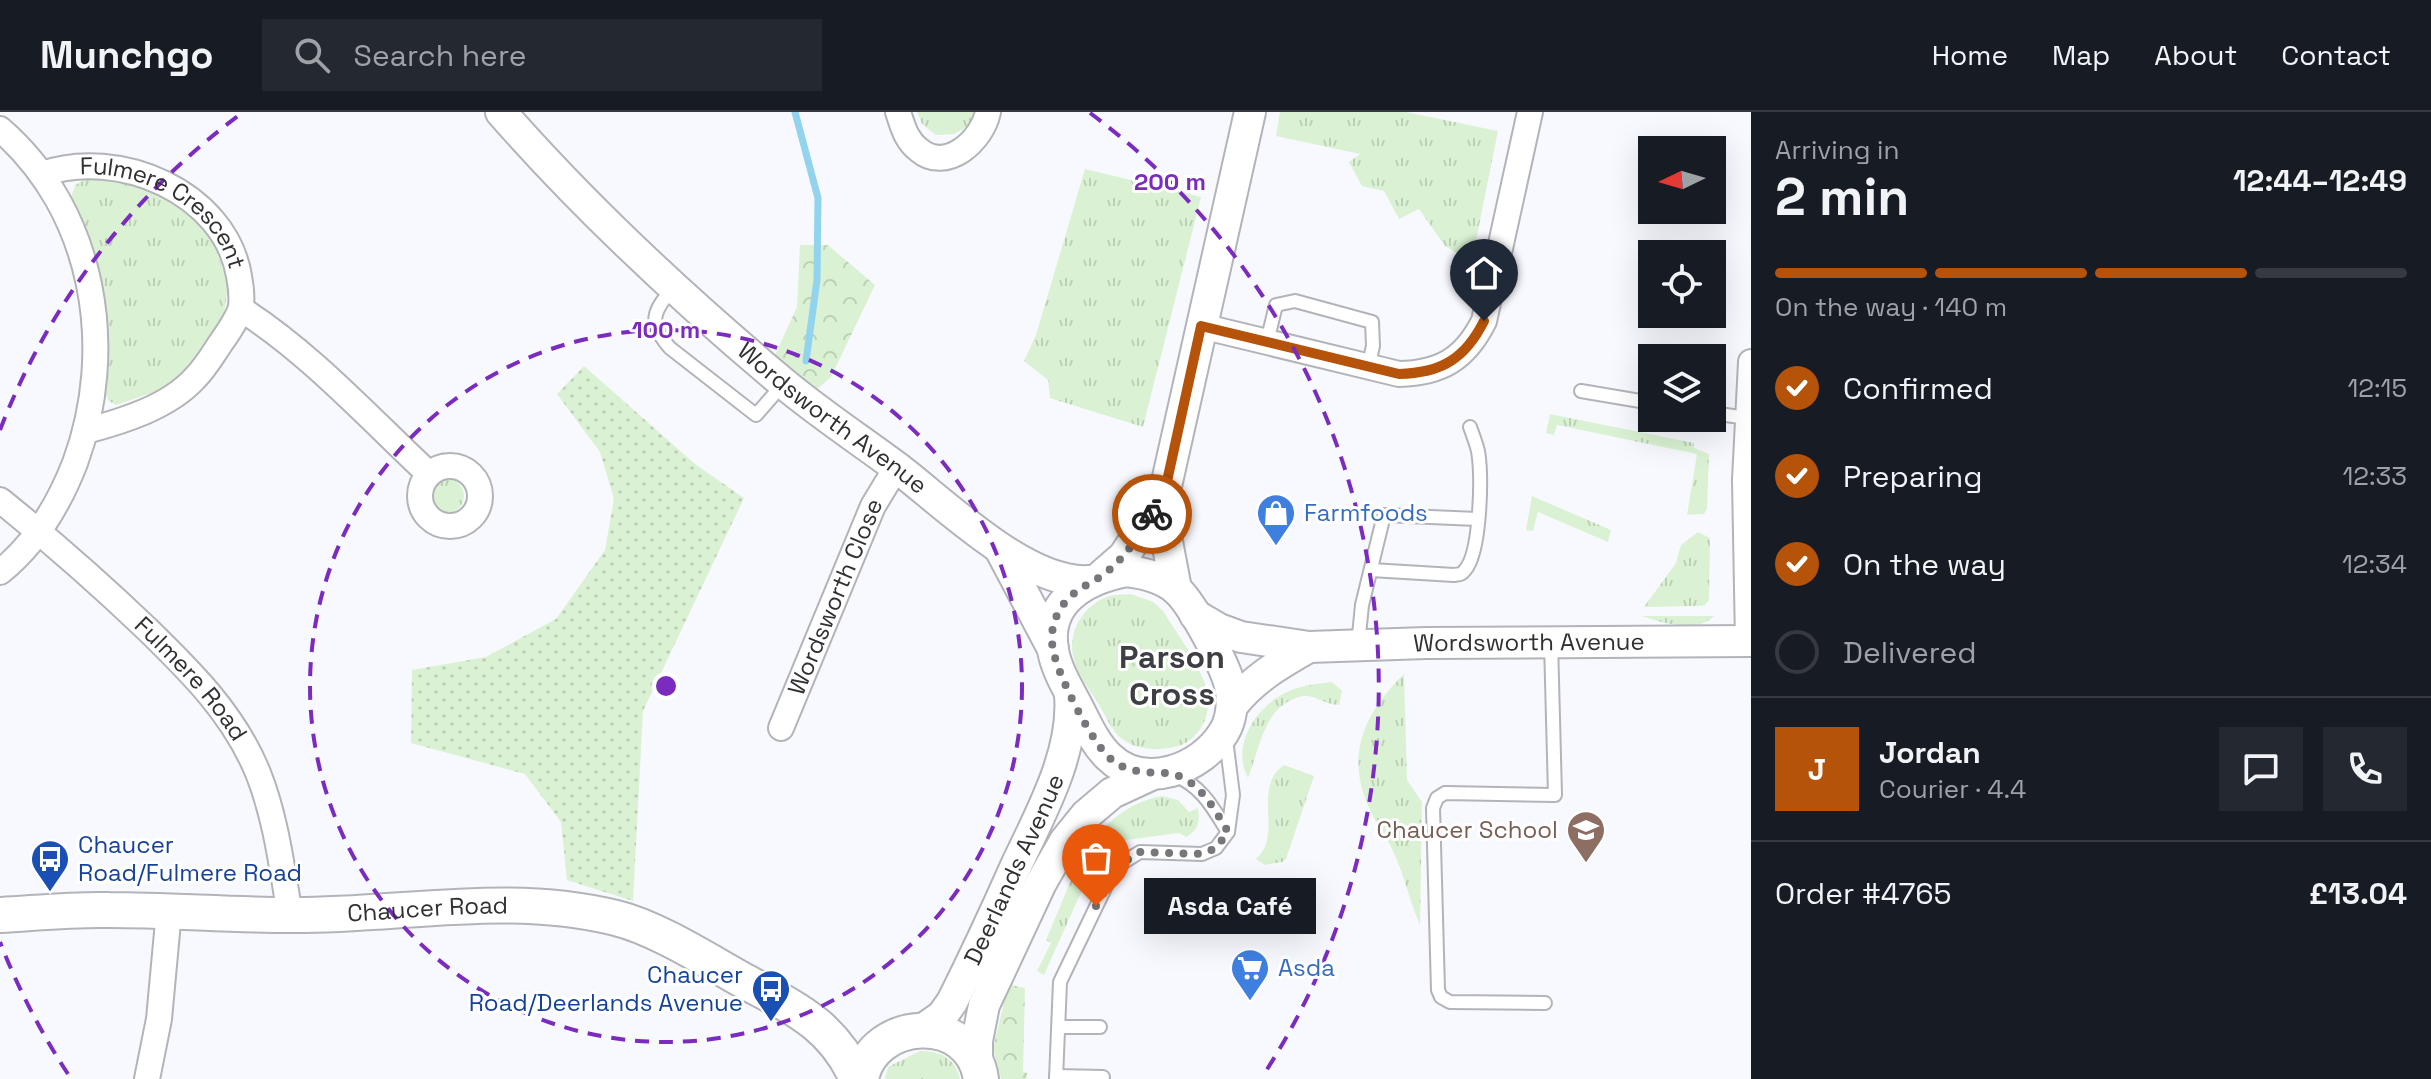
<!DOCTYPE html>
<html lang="en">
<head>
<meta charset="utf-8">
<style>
	:root { --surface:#171b24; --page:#242831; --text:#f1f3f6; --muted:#9ea1a6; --line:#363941; --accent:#b45309 }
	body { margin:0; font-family:"Space Grotesk",sans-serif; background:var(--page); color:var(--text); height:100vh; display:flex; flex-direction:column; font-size:30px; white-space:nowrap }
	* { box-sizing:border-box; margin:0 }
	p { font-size:26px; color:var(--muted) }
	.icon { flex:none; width:44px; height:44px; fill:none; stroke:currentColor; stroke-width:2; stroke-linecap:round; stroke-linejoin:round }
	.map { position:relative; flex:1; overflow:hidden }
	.sheet { display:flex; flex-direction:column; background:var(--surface); width:680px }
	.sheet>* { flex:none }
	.needle { width:52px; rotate:265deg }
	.fabs { position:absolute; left:1638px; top:24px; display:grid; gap:16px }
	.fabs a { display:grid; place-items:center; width:88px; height:88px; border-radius:0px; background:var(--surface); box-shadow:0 8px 32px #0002; font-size:40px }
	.pin { position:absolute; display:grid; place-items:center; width:68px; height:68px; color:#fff; margin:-82px -34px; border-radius:50% 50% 50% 0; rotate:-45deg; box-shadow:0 0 8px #0007 }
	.pin .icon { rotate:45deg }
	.courier { position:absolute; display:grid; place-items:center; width:80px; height:80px; margin:-40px; border:6px solid #b45309; border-radius:50%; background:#fff; color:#222; box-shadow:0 2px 10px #0007 }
	.bubble { position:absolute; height:56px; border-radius:0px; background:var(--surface); box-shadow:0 8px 32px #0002; font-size:26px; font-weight:700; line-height:56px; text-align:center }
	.summary em { font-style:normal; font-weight:700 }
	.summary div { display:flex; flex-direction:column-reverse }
	.summary { display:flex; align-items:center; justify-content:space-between; height:136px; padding:0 24px }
	h1 { font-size:52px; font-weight:700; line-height:60px }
	.bar { display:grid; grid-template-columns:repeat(4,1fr); gap:12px 8px; align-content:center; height:96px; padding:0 24px }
	.bar i { height:10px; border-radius:6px; background:var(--line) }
	.bar .current { background:var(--accent) }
	.bar p { grid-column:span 4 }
	.line { display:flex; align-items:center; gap:20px; padding:0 24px; border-top:2px solid var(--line) }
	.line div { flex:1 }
	.round { display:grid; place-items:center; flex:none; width:84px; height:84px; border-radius:0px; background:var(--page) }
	ol { padding:0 24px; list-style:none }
	li { display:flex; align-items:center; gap:24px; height:88px }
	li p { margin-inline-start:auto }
	li .icon { padding:8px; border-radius:50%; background:var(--accent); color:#fff; stroke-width:4 }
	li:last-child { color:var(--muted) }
	li i { width:44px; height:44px; border:4px solid var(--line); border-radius:50% }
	header { display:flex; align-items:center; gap:48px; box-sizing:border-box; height:112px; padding:0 40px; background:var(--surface); border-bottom:2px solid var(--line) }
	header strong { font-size:38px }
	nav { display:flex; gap:44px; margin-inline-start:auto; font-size:28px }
	.search { width:560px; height:72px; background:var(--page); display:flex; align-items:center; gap:20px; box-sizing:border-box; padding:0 28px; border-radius:0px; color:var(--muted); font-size:30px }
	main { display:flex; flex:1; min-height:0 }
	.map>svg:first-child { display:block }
	.grass { fill:url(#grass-tufts) }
	.forest { fill:url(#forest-crowns) }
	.park { fill:url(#park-dots) }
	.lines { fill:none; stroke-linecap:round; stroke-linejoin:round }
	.stream { stroke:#92d4ed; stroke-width:7 }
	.service-casing { stroke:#b3b4ba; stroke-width:16 }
	.minor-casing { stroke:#b3b4ba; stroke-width:28 }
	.tertiary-casing { stroke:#b3b4ba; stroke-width:34 }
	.secondary-casing { stroke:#b3b4ba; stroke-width:38 }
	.service { stroke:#fff; stroke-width:12 }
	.minor { stroke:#fff; stroke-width:24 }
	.tertiary { stroke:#fff; stroke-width:30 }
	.secondary { stroke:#fff; stroke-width:34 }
	.done { stroke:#76777b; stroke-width:8; stroke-dasharray:0 14.4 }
	.route { stroke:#b45309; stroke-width:10 }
	.ring { fill:none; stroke:#7b2cbf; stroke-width:4; stroke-dasharray:14 10 }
	.labels { text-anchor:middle; stroke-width:6; stroke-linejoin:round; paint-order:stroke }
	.street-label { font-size:24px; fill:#313134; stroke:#fff }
	.shop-label { font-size:24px; fill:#366cbe; stroke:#fff; text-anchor:start }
	.education-label { font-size:24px; fill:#785e54; stroke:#fff; text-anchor:end }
	.transit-label { font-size:24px; fill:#164399; stroke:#fff; text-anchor:start }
	.district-label { font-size:32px; font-weight:bold; fill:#3e3f44; stroke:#fff }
	.centre { fill:#7b2cbf; stroke:#fff; stroke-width:4 }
	.ring-label { font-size:24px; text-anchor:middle; font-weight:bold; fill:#7b2cbf; stroke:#fff; stroke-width:6; stroke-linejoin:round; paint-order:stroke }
</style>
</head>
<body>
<header>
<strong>Munchgo</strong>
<div class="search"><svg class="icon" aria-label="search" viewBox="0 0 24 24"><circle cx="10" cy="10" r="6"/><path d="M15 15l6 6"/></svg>Search here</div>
<nav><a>Home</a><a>Map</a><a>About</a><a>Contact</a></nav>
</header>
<main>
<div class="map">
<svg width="1751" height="967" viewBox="0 0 1751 967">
	<defs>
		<pattern id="grass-tufts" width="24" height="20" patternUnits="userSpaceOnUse" patternTransform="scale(2)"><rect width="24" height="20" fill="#daf2d3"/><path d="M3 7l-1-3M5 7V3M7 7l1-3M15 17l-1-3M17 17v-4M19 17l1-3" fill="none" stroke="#bcd0b6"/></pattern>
		<pattern id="forest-crowns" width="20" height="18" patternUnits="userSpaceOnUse" patternTransform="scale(2)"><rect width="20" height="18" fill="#daf2d3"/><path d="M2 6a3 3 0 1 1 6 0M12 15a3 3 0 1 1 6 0" fill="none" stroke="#bcd0b6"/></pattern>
		<pattern id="park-dots" width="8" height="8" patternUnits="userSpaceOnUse" patternTransform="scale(2)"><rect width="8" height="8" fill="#daf2d3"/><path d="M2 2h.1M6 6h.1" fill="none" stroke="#bcd0b6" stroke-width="1.8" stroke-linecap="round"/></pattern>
	</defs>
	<rect width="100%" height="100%" fill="#f7f9fe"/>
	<!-- grass -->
	<g class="grass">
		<polygon points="917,0 976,0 972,12 954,22 936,23 922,12"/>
		<polygon points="1280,0 1406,0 1498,19 1473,143 1457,141 1445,134 1419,97 1399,107 1384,79 1362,74 1349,50 1360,42 1276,24"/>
		<polygon points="1085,57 1201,85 1143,315 1050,286 1048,268 1024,249 1036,223"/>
		<polygon points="87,67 125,69 168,86 210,121 228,172 223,209 196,252 157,279 116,293 109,289 104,279 105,199 95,150 70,88 75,73"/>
		<polygon points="1550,302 1694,331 1694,336 1709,342 1707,397 1704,402 1687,403 1697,342 1557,313 1554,323 1546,321"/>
		<circle cx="447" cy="384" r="17"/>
		<polygon points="1532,384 1611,418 1608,430 1538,400 1533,419 1526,418"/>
		<polygon points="1698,420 1710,426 1709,488 1705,493 1699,494 1644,495 1676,451 1681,433"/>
		<path d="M1131,482l22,8 10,9c18,30 61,80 39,115 -6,10 -15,19 -28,21 -17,4 -37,3 -52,-8 -10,-7 -17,-25 -24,-36 -9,-14 -22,-30 -25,-48 -5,-24 11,-50 34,-58 7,-3 16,-2 24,-3z"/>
		<path d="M1642,504h72c-17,18 -51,7 -72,0z"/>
		<path d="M1404,562l3,106 15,22 -2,123c-11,-25 -16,-52 -28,-76 -6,-13 -15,-24 -21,-37 -27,-55 -8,-98 33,-138z"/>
		<path d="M1332,570l10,9 -3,14c-14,0 -26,-11 -36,-9 -40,9 -42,50 -55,82 -17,-32 7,-69 35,-84 14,-8 33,-10 49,-12z"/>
		<path d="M1284,653l30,11 -28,83 -4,3 -17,3 -9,-6c28,-24 -5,-71 28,-94z"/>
		<path d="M1162,684l16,4 11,12 9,-4c2,13 1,22 -12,29l-7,-4 -53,7 -32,20 -9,-11c21,-26 43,-47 77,-53z"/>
		<polygon points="1074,761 1087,767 1044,863 1037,859 1051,831 1046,828"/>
		<path d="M920,939c21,0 35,7 40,28h-75l3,-12z"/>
	</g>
	<!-- forest -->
	<g class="forest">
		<polygon points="800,133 828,133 875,173 831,265 816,278 774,245 797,195"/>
		<polygon points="1011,873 1025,876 1023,960 1027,961 1027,967 1001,967 993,937 1005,886"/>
	</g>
	<!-- park -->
	<polygon class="park" points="584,254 695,352 744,386 643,599 633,789 567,768 561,710 525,662 411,631 412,558 486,545 556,507 605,438 614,387 600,340 557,282"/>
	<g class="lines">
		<!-- stream -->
		<polyline class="stream" points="795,0 818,86 817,168 806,249"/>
		<defs>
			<g id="service">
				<path d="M674,175c-21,24 -27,35 -4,61l86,67 28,-32"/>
				<polyline points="1267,230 1276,193 1295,189 1372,210 1373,234 1368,256"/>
				<polyline points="1581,279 1652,291"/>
				<polyline points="1712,301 1747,306"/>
				<path d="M1371,458l83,5c6,-1 7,0 11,-5 16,-18 17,-95 13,-119 -2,-8 -5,-16 -8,-24"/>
				<polyline points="1358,533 1362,493 1384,403 1477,407"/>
				<path d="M1174,663c28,11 39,33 54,57"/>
				<polyline points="1545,891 1450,890 1441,885 1438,878 1433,696 1437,686 1445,681 1555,683 1551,530"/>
				<polyline points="1059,915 1100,915"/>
				<polyline points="1056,964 1103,965"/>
				<polyline points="1056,967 1060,870 1107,772 1119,753 1140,740 1202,742 1216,736 1228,720 1233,683 1226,627"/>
			</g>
			<g id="minor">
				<path d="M898,0c5,15 8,28 21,38 27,23 63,-9 69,-38"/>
				<path d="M0,17c95,82 117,220 75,334 -16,41 -41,82 -75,109"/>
				<path id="s1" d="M42,62c76,-27 183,18 197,102 2,10 3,21 2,31 -3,12 -14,27 -21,37 -8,12 -15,24 -25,34 -26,29 -72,43 -109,53"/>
				<path d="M241,197c69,44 127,108 188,165"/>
				<path d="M1201,214l198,48c42,-1 66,-15 85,-53l46,-209"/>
				<circle cx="450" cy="384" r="30"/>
				<path id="s2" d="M0,388c51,41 100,84 147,129 44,43 87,85 111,144 18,45 24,95 32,142"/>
				<polyline points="1748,529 1745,368 1751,250"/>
				<path id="s3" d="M781,616l92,-222 23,-38"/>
				<polyline points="147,967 159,907 169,799"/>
			</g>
			<g id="tertiary">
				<path id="s4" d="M501,0c85,97 182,187 281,270 37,31 78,58 117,87 48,37 128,116 190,112"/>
				<polyline points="1000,437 1053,537"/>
				<path d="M1126,459c18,2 37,6 51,19 16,15 51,79 54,101 2,13 0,30 -7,41 -22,37 -80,59 -115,25 -16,-15 -24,-37 -35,-57 -8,-15 -18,-32 -21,-50 -9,-49 33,-71 73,-79z"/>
				<polyline points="1101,464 1124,444 1164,383"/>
				<polyline points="1176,477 1165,419 1164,383 1250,0"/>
				<path id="s5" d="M1195,503l24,14 22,8 68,10 117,-4 325,-2"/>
				<path d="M1232,594c21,-27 47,-42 77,-59"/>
				<path id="s6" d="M922,918l20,-14 10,-14c22,-44 43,-89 63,-134 24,-52 60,-114 55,-173"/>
				<polyline points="977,950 977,929 984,893 1041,771 1065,729 1086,703 1112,681 1153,662"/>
			</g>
			<g id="secondary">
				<path id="s7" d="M0,803c36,-2 73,-6 109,-5 60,0 121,5 181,5 109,1 219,-24 326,3 41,10 92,43 130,64 50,27 87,43 111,97"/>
				<path d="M861,967c11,-61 110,-68 120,0"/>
			</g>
		</defs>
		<!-- service casing -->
		<use href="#service" class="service-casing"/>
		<!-- minor casing -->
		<use href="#minor" class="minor-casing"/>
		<!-- tertiary casing -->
		<use href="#tertiary" class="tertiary-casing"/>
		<!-- secondary casing -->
		<use href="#secondary" class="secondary-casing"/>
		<!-- service -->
		<use href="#service" class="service"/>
		<!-- minor -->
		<use href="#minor" class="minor"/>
		<!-- tertiary -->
		<use href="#tertiary" class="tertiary"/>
		<!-- secondary -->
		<use href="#secondary" class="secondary"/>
	</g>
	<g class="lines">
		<!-- done -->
		<path class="done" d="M1096,794l23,-41 21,-13 62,2 14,-6 12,-16c-14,-24 -32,-58 -64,-59 -19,-1 -36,0 -52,-13 -19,-14 -56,-88 -59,-111 -3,-14 0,-29 8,-41 11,-18 26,-22 42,-33 21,-16 36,-39 49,-61"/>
		<!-- route -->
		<path class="route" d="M1152,402l12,-19 37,-169 198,48c42,-1 66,-15 85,-53"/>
	</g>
	<!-- distance rings -->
	<g class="ring">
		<circle cx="666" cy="574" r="356"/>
		<path d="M68 962A713 713 0 0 1 0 830M0 318A713 713 0 0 1 242 1M1090 1A713 713 0 0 1 1264 962"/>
	</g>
	<!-- icons -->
	<defs>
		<symbol id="shop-pin" viewBox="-11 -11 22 30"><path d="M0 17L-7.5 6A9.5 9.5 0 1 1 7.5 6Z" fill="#3f7fe0" stroke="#fff"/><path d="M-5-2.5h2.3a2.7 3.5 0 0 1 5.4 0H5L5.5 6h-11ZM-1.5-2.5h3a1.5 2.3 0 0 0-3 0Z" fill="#fff"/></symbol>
		<symbol id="school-pin" viewBox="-11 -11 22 30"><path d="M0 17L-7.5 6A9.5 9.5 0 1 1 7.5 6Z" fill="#8d6e63" stroke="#fff"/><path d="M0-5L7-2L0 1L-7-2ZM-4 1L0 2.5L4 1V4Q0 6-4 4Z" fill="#fff"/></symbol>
		<symbol id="bus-pin" viewBox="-11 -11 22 30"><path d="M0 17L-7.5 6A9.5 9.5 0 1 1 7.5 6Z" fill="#1a4fb4" stroke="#fff"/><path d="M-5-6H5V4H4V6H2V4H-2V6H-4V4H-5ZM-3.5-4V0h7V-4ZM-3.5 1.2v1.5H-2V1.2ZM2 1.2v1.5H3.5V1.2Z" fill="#fff"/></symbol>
		<symbol id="supermarket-pin" viewBox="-11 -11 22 30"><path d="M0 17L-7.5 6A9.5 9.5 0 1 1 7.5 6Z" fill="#3f7fe0" stroke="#fff"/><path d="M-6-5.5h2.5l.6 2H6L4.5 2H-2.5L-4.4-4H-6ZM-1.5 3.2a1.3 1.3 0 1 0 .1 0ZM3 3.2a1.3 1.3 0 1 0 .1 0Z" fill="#fff"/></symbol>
	</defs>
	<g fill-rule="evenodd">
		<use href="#shop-pin" x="1254" y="379" width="44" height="60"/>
		<use href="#school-pin" x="1564" y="696" width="44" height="60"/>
		<use href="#bus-pin" x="28" y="725" width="44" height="60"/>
		<use href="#supermarket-pin" x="1228" y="834" width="44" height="60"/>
		<use href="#bus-pin" x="749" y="855" width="44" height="60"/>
	</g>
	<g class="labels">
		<!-- street labels -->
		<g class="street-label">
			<text dy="8" stroke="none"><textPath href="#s1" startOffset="140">Fulmere Crescent</textPath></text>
			<text dy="8" stroke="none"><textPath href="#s4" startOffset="452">Wordsworth Avenue</textPath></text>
			<text dy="8" stroke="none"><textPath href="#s3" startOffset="142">Wordsworth Close</textPath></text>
			<text dy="8" stroke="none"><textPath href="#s5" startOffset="340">Wordsworth Avenue</textPath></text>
			<text dy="8" stroke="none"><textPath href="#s2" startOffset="262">Fulmere Road</textPath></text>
			<text dy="8" stroke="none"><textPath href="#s6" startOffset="188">Deerlands Avenue</textPath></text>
			<text dy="8" stroke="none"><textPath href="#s7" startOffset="428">Chaucer Road</textPath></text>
		</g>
		<!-- shop labels -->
		<g class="shop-label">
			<text x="1304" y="409">Farmfoods</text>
			<text x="1278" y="864">Asda</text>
		</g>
		<!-- education labels -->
		<g class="education-label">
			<text x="1558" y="726">Chaucer School</text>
		</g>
		<!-- transit labels -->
		<g class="transit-label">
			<text x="78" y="741">Chaucer<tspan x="78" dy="28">Road/Fulmere Road</tspan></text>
			<text x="743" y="871" text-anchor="end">Chaucer<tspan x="743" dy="28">Road/Deerlands Avenue</tspan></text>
		</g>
		<!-- district labels -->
		<g class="district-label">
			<text x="1172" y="556">Parson<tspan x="1172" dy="37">Cross</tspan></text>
		</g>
	</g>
	<circle cx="666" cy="574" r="12" class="centre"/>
	<g class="ring-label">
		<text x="1170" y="78">200 m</text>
		<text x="666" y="226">100 m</text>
	</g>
</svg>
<div class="fabs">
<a><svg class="needle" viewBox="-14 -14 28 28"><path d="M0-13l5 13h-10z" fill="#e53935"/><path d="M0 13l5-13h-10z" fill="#9ea1a6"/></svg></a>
<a><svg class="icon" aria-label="locate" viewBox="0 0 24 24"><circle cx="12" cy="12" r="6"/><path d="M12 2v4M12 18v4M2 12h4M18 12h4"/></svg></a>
<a><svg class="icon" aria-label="layers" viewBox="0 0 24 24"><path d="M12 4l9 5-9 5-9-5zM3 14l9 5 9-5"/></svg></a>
</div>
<div class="pin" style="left:1096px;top:794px;background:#ea580c"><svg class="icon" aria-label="bag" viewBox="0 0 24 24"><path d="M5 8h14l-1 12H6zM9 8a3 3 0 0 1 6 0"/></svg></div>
<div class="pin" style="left:1484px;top:209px;background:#1f2937"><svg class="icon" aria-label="home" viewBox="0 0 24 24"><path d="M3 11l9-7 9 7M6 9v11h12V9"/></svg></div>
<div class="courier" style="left:1152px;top:402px"><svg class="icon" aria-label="bike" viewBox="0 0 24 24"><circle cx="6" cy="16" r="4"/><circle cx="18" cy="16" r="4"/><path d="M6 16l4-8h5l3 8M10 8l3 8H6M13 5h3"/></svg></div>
<div class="bubble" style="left:1144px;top:766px;width:172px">Asda Café</div>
</div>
<section class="sheet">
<div class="summary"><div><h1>2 min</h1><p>Arriving in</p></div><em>12:44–12:49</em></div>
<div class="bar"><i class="current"></i><i class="current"></i><i class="current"></i><i></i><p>On the way · 140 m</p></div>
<ol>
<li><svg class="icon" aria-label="check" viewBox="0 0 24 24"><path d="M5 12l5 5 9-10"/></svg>Confirmed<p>12:15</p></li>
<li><svg class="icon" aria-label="check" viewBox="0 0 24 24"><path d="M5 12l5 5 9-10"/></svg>Preparing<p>12:33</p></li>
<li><svg class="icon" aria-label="check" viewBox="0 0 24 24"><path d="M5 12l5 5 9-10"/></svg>On the way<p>12:34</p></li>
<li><i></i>Delivered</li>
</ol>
<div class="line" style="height:144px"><b class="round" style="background:var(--accent);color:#fff">J</b><div><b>Jordan</b><p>Courier · 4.4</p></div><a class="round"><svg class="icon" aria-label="chat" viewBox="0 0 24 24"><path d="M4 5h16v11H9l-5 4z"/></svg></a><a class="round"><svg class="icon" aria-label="phone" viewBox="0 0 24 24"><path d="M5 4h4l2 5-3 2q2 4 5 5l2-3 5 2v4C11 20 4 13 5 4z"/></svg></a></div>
<div class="line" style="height:104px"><div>Order #4765</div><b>£13.04</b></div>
</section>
</main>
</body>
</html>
